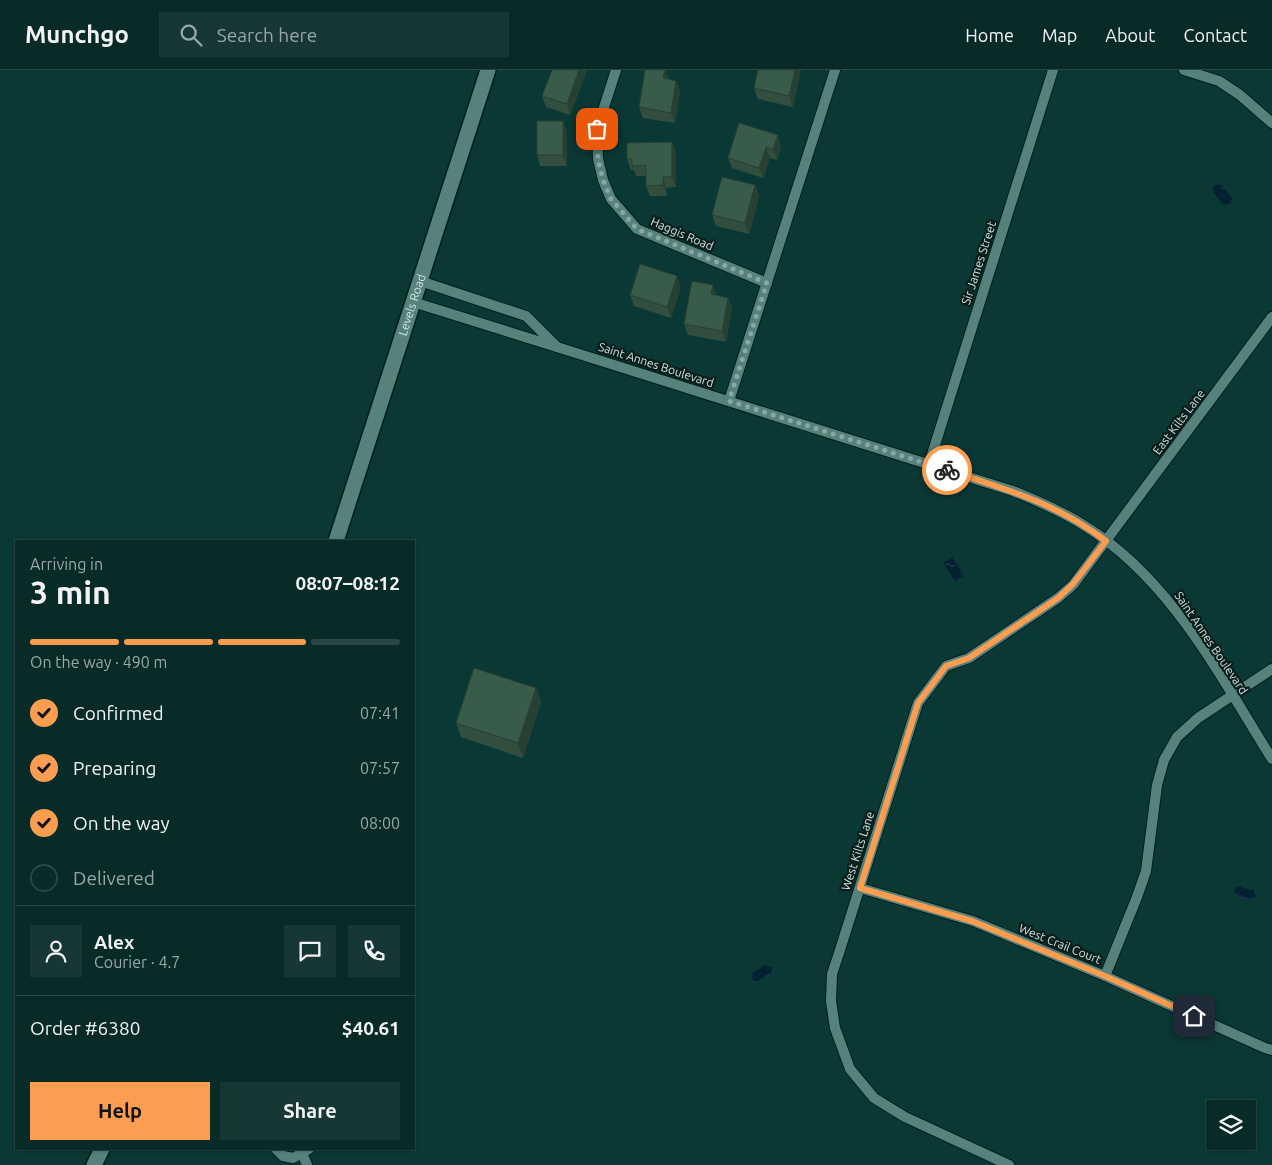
<!DOCTYPE html>
<html lang="en">
<head>
<meta charset="utf-8">
<style>
	:root { --surface:#082b28; --page:#163734; --text:#f1f3f6; --muted:#98a7a8; --line:#294745; --accent:#fc9d52 }
	body { margin:0; font-family:Ubuntu,sans-serif; background:var(--page); color:var(--text); height:100vh; display:flex; flex-direction:column; font-size:19px; white-space:nowrap }
	* { box-sizing:border-box; margin:0 }
	p { font-size:16px; color:var(--muted) }
	.icon { flex:none; width:28px; height:28px; fill:none; stroke:currentColor; stroke-width:2; stroke-linecap:round; stroke-linejoin:round }
	.map { position:relative; flex:1; overflow:hidden }
	.details { position:absolute; left:15px; top:470px; width:400px; height:610px; display:flex; flex-direction:column; background:var(--surface); border-radius:0px; box-shadow:0 1px 4px #0004,0 0 0 1px var(--line) }
	.details>* { flex:none }
	.controls { position:absolute; left:1206px; top:1030px; display:grid; gap:10px }
	.controls a { display:grid; place-items:center; width:50px; height:50px; border-radius:0px; background:var(--surface); box-shadow:0 1px 4px #0004,0 0 0 1px var(--line); font-size:25px }
	.pin { position:absolute; display:grid; place-items:center; width:42px; height:42px; color:#fff; margin:-21px; border-radius:10px; box-shadow:0 2px 8px #0006 }
	.courier { position:absolute; display:grid; place-items:center; width:50px; height:50px; margin:-25px; border:4px solid #fc9d52; border-radius:50%; background:#fff; color:#222; box-shadow:0 1px 6px #0007 }
	.summary em { font-style:normal; font-weight:600 }
	.summary div { display:flex; flex-direction:column-reverse }
	.summary { display:flex; align-items:center; justify-content:space-between; height:85px; padding:0 15px }
	h1 { font-size:32px; font-weight:600; line-height:38px }
	.bar { display:grid; grid-template-columns:repeat(4,1fr); gap:8px 5px; align-content:center; height:60px; padding:0 15px }
	.bar i { height:6px; border-radius:4px; background:var(--line) }
	.bar .active { background:var(--accent) }
	.bar p { grid-column:span 4 }
	.line { display:flex; align-items:center; gap:12px; padding:0 15px; border-top:1px solid var(--line) }
	.line div { flex:1 }
	.round { display:grid; place-items:center; flex:none; width:52px; height:52px; border-radius:0px; background:var(--page) }
	ol { padding:0 15px; list-style:none }
	li { display:flex; align-items:center; gap:15px; height:55px }
	li p { margin-inline-start:auto }
	li .icon { padding:5px; border-radius:50%; background:var(--accent); color:#111; stroke-width:4 }
	li:last-child { color:var(--muted) }
	li i { width:28px; height:28px; border:2px solid var(--line); border-radius:50% }
	.cta { display:flex; gap:10px; margin-top:auto; padding:10px 15px }
	.cta a { flex:1; height:58px; border-radius:0px; background:var(--accent); color:#111; font-size:20px; font-weight:600; line-height:58px; text-align:center }
	.cta a+a { background:var(--page); color:var(--text) }
	header { display:flex; align-items:center; gap:30px; box-sizing:border-box; height:70px; padding:0 25px; background:var(--surface); border-bottom:1px solid var(--line) }
	header strong { font-size:24px }
	nav { display:flex; gap:28px; margin-inline-start:auto; font-size:18px }
	.search { width:350px; height:45px; background:var(--page); display:flex; align-items:center; gap:12px; box-sizing:border-box; padding:0 18px; border-radius:0px; color:var(--muted); font-size:19px }
	.map>svg:first-child { display:block }
	.water { fill:url(#water-ripples) }
	.lines { fill:none; stroke-linecap:round; stroke-linejoin:round }
	.minor-casing { stroke:#001f1c; stroke-width:12 }
	.secondary-casing { stroke:#001f1c; stroke-width:18 }
	.minor { stroke:#56827d; stroke-width:10 }
	.secondary { stroke:#56827d; stroke-width:15 }
	.wall { fill:#314e3f }
	.shaded-wall { fill:#284033 }
	.building { fill:#395b49; stroke:#284033 }
	.done { stroke:#89a8a5; stroke-width:5; stroke-dasharray:0 9 }
	.route { stroke:#fc9d52; stroke-width:6 }
	.labels { text-anchor:middle; stroke-width:4.5; stroke-linejoin:round; paint-order:stroke }
	.street-label { font-size:12px; fill:#cde4e1; stroke:#0a1d1b }
</style>
</head>
<body>
<header>
<strong>Munchgo</strong>
<div class="search"><svg class="icon" aria-label="search" viewBox="0 0 24 24"><circle cx="10" cy="10" r="6"/><path d="M15 15l6 6"/></svg>Search here</div>
<nav><a>Home</a><a>Map</a><a>About</a><a>Contact</a></nav>
</header>
<div class="map">
<svg width="1272" height="1095" viewBox="0 0 1272 1095">
	<defs>
		<pattern id="water-ripples" width="26" height="14" patternUnits="userSpaceOnUse" patternTransform="scale(1.25)"><rect width="26" height="14" fill="#032132"/><path d="M2 4q2-2 4 0t4 0M15 11q2-2 4 0t4 0" fill="none" stroke="#27414f"/></pattern>
	</defs>
	<rect width="100%" height="100%" fill="#0a3935"/>
	<!-- water -->
	<g class="water">
		<polygon points="1217,114 1222,115 1232,128 1230,134 1223,135 1213,122 1213,117"/>
		<polygon points="952,487 964,506 955,511 943,493"/>
		<polygon points="1240,816 1246,819 1254,820 1256,827 1244,830 1234,822 1236,817"/>
		<polygon points="764,895 772,897 771,903 758,911 754,911 752,907 753,903"/>
	</g>
	<g class="lines">
		<defs>
			<g id="minor">
				<polyline points="616,0 597,59 598,89 603,110 611,129 637,159 767,213"/>
				<polyline points="1184,0 1219,11 1240,25 1272,53"/>
				<polyline points="413,232 557,277 526,246 420,211"/>
				<path d="M557,277l456,144c25,10 49,20 72,35 85,52 135,150 187,233"/>
				<polyline points="729,331 835,0"/>
				<polyline points="929,394 1053,0"/>
				<polyline points="860,818 973,851 1105,906 1265,978 1272,980"/>
				<polyline points="1105,906 1137,827 1146,801 1157,715 1164,690 1177,667 1198,648 1272,599"/>
				<polyline points="276,1079 283,1086 293,1088 309,1079"/>
				<polyline points="302,1083 307,1095"/>
				<polyline points="1009,1095 905,1047 874,1028 850,999 835,958 831,931 832,904 839,883 918,633 946,596 969,588 1058,528 1073,515 1272,247"/>
			</g>
			<g id="secondary">
				<path id="s1" d="M336,471l152,-471"/>
				<polyline points="94,1095 102,1079"/>
			</g>
		</defs>
		<!-- minor casing -->
		<use href="#minor" class="minor-casing"/>
		<!-- secondary casing -->
		<use href="#secondary" class="secondary-casing"/>
		<!-- minor -->
		<use href="#minor" class="minor"/>
		<!-- secondary -->
		<use href="#secondary" class="secondary"/>
	</g>
	<!-- wall -->
	<g class="wall">
		<polygon points="587,0 570,45 546,37 542,26"/>
		<polygon points="665,0 669,9 680,21 675,53 643,48 639,37"/>
		<polygon points="758,0 801,0 793,37 758,29 754,18"/>
		<polygon points="739,53 781,76 777,90 770,88 763,108 732,98 728,88"/>
		<polygon points="567,61 567,96 540,96 537,85"/>
		<polygon points="672,72 676,83 676,117 666,118 667,126 650,126 646,116 646,106 636,106 634,100 631,100 627,89"/>
		<polygon points="755,115 759,126 749,164 716,156 712,145"/>
		<polygon points="713,215 716,225 728,228 732,238 726,272 688,265 684,254"/>
		<polygon points="681,217 671,248 634,236 630,225"/>
		<polygon points="536,618 541,632 523,688 461,667 456,653"/>
	</g>
	<!-- shaded-wall -->
	<g class="shaded-wall">
		<polygon points="579,0 587,0 570,45 567,34"/>
		<polygon points="665,0 669,10 663,8"/>
		<polygon points="795,0 801,0 793,37 789,26"/>
		<polygon points="676,11 680,21 675,53 671,43"/>
		<polygon points="563,51 567,61 567,96 563,85"/>
		<polygon points="778,65 781,76 777,90 773,79"/>
		<polygon points="672,72 676,83 676,117 672,107"/>
		<polygon points="766,77 770,88 763,108 759,98"/>
		<polygon points="663,107 666,118 667,126 663,115"/>
		<polygon points="755,115 759,126 749,164 745,153"/>
		<polygon points="677,206 681,217 671,248 667,237"/>
		<polygon points="713,215 717,226 711,224"/>
		<polygon points="728,228 732,238 726,272 722,261"/>
		<polygon points="536,618 541,632 523,688 518,673"/>
	</g>
	<!-- building -->
	<g class="building">
		<polygon points="552,0 579,0 567,34 542,26"/>
		<polygon points="645,0 665,0 663,8 676,11 671,43 639,37"/>
		<polygon points="758,0 795,0 789,26 754,18"/>
		<rect x="537" y="51" width="26" height="34"/>
		<polygon points="739,53 778,65 773,79 766,77 759,98 728,88"/>
		<polygon points="672,72 672,107 663,107 663,115 646,116 646,95 632,96 632,89 627,89 627,73"/>
		<polygon points="722,107 755,115 745,153 712,145"/>
		<polygon points="640,194 677,206 667,237 630,225"/>
		<polygon points="692,211 713,215 711,224 728,228 722,261 684,254"/>
		<polygon points="474,598 536,618 518,673 456,653"/>
	</g>
	<g class="lines">
		<!-- done -->
		<polyline class="done" points="597,59 598,90 603,110 611,129 637,159 767,213 729,331 947,400"/>
		<!-- route -->
		<path class="route" d="M947,400c59,19 109,33 159,71l-33,43 -15,14 -89,60 -23,8 -28,37 -58,185 112,33 133,55 89,40"/>
	</g>
	<g class="labels">
		<!-- street labels -->
		<g class="street-label">
			<text transform="translate(682 164) rotate(23)" y="4">Haggis Road</text>
			<text transform="translate(979 193) rotate(-72)" y="4">Sir James Street</text>
			<text dy="4" stroke="none"><textPath href="#s1" startOffset="248">Levels Road</textPath></text>
			<text transform="translate(656 295) rotate(18)" y="4">Saint Annes Boulevard</text>
			<text transform="translate(1179 352) rotate(-53)" y="4">East Kilts Lane</text>
			<text transform="translate(1211 573) rotate(56)" y="4">Saint Annes Boulevard</text>
			<text transform="translate(858 781) rotate(-72)" y="4">West Kilts Lane</text>
			<text transform="translate(1060 874) rotate(22)" y="4">West Crail Court</text>
		</g>
	</g>
</svg>
<div class="controls">
<a><svg class="icon" aria-label="layers" viewBox="0 0 24 24"><path d="M12 4l9 5-9 5-9-5zM3 14l9 5 9-5"/></svg></a>
</div>
<div class="pin" style="left:597px;top:59px;background:#ea580c"><svg class="icon" aria-label="bag" viewBox="0 0 24 24"><path d="M5 8h14l-1 12H6zM9 8a3 3 0 0 1 6 0"/></svg></div>
<div class="pin" style="left:1194px;top:946px;background:#1f2937"><svg class="icon" aria-label="home" viewBox="0 0 24 24"><path d="M3 11l9-7 9 7M6 9v11h12V9"/></svg></div>
<div class="courier" style="left:947px;top:400px"><svg class="icon" aria-label="bike" viewBox="0 0 24 24"><circle cx="6" cy="16" r="4"/><circle cx="18" cy="16" r="4"/><path d="M6 16l4-8h5l3 8M10 8l3 8H6M13 5h3"/></svg></div>
<section class="details">
<div class="summary"><div><h1>3 min</h1><p>Arriving in</p></div><em>08:07–08:12</em></div>
<div class="bar"><i class="active"></i><i class="active"></i><i class="active"></i><i></i><p>On the way · 490 m</p></div>
<ol>
<li><svg class="icon" aria-label="check" viewBox="0 0 24 24"><path d="M5 12l5 5 9-10"/></svg>Confirmed<p>07:41</p></li>
<li><svg class="icon" aria-label="check" viewBox="0 0 24 24"><path d="M5 12l5 5 9-10"/></svg>Preparing<p>07:57</p></li>
<li><svg class="icon" aria-label="check" viewBox="0 0 24 24"><path d="M5 12l5 5 9-10"/></svg>On the way<p>08:00</p></li>
<li><i></i>Delivered</li>
</ol>
<div class="line" style="height:90px"><a class="round"><svg class="icon" aria-label="person" viewBox="0 0 24 24"><circle cx="12" cy="8" r="4"/><path d="M4 21q1-7 8-7t8 7"/></svg></a><div><b>Alex</b><p>Courier · 4.7</p></div><a class="round"><svg class="icon" aria-label="chat" viewBox="0 0 24 24"><path d="M4 5h16v11H9l-5 4z"/></svg></a><a class="round"><svg class="icon" aria-label="phone" viewBox="0 0 24 24"><path d="M5 4h4l2 5-3 2q2 4 5 5l2-3 5 2v4C11 20 4 13 5 4z"/></svg></a></div>
<div class="line" style="height:65px"><div>Order #6380</div><b>$40.61</b></div>
<div class="cta"><a>Help</a><a>Share</a></div>
</section>
</div>
</body>
</html>
